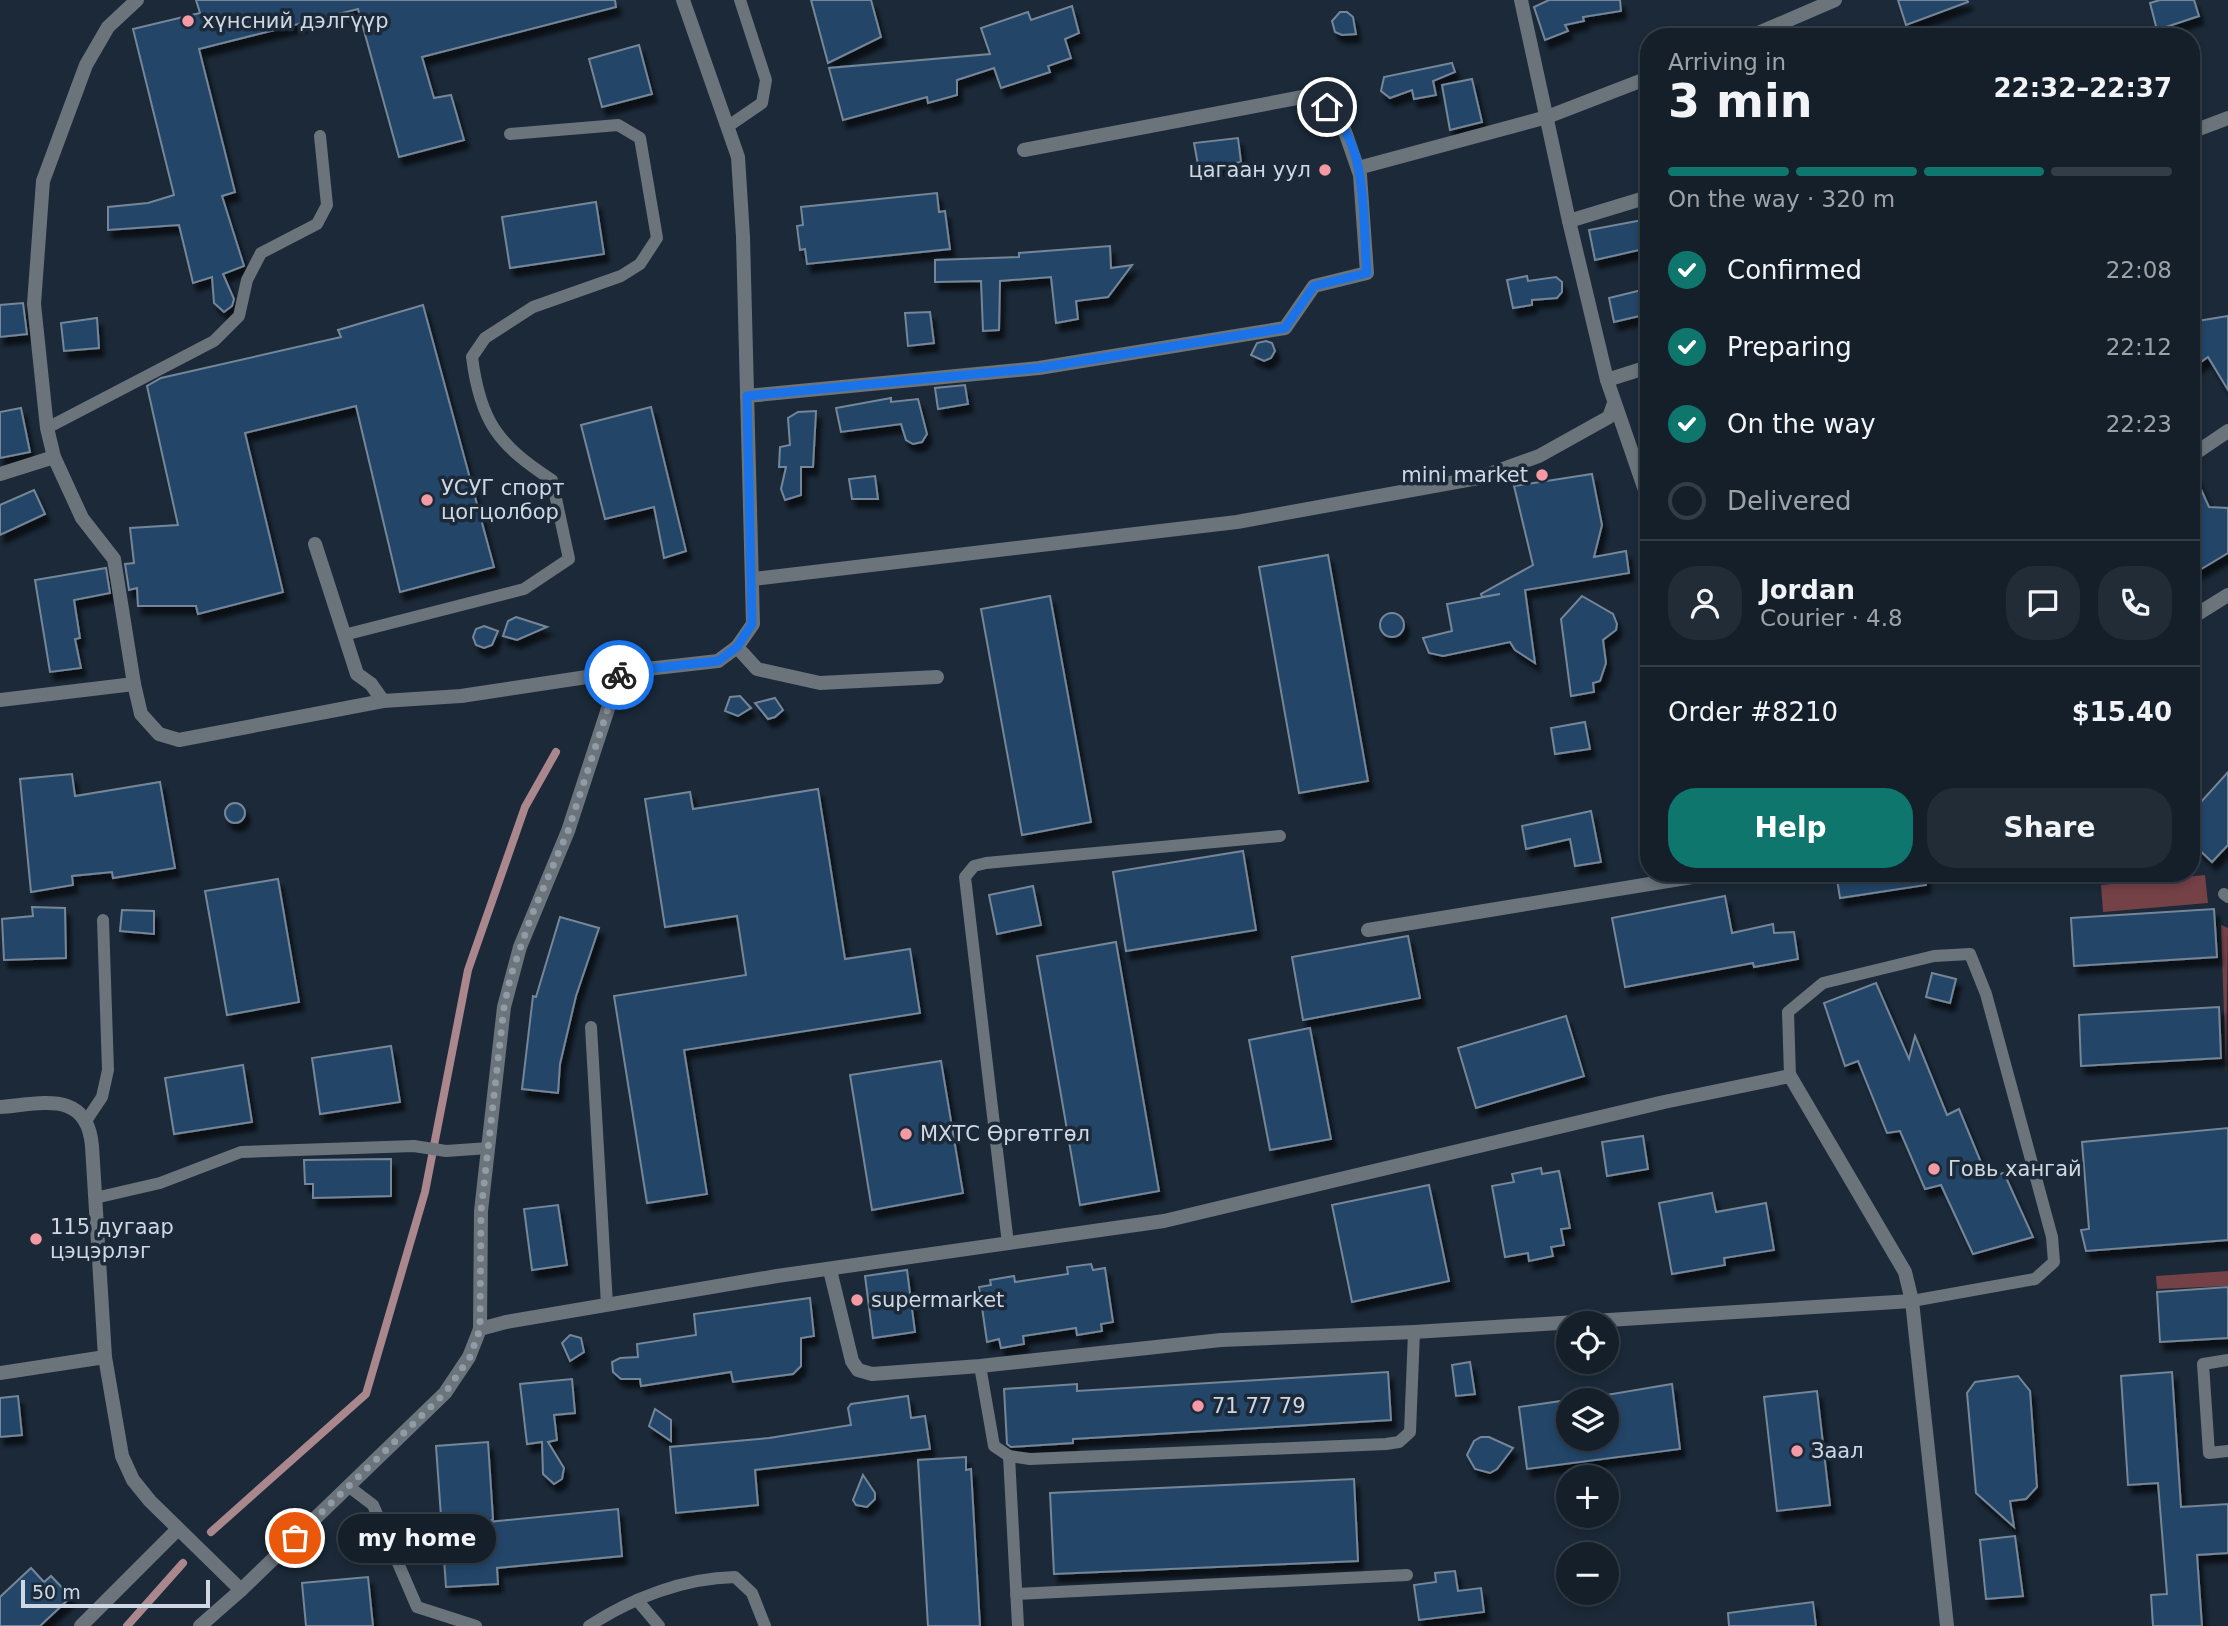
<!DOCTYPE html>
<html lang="en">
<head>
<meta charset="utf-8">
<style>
	:root { --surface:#141f2a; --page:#212c36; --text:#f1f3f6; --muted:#9da2a8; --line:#333d47; --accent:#0f766e }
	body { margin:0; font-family:"DejaVu Sans",sans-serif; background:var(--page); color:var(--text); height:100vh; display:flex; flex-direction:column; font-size:26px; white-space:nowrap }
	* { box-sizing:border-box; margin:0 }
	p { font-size:23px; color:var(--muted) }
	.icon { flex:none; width:38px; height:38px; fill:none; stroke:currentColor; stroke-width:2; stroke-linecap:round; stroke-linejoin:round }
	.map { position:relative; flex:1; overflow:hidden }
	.panel { position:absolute; left:1640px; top:28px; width:560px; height:854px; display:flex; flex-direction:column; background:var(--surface); border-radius:28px; box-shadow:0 4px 10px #0003,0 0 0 2px var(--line) }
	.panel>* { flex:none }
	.tools { position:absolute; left:1556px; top:1311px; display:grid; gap:14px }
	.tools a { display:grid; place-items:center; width:63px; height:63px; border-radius:50%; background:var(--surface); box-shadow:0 4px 10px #0003,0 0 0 2px var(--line); font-size:35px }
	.scale { position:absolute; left:21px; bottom:18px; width:189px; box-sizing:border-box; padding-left:7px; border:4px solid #cfd8e2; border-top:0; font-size:19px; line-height:24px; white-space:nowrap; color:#cfd8e2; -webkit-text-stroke:5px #1b2938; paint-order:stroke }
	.pin { position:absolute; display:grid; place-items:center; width:60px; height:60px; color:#fff; margin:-30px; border:4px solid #fff; border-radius:50%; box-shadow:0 2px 7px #0007 }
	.courier { position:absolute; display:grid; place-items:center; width:70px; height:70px; margin:-35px; border:5px solid #1a73e8; border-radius:50%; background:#fff; color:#222; box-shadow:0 2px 9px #0007 }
	.bubble { position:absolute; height:49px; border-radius:24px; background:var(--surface); box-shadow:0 4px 10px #0003,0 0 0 2px var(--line); font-size:23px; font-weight:800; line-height:49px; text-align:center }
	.head em { font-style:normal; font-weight:800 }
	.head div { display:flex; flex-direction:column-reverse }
	.head { display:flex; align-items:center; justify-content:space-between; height:119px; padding:0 28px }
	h1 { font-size:46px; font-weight:800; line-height:52px }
	.bar { display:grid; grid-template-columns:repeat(4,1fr); gap:10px 7px; align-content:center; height:84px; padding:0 28px }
	.bar i { height:9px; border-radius:5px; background:var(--line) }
	.bar .selected { background:var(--accent) }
	.bar p { grid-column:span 4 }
	.line { display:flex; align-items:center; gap:18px; padding:0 28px; border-top:2px solid var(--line) }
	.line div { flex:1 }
	.round { display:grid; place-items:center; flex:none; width:74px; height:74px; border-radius:28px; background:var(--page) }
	ol { padding:0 28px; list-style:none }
	li { display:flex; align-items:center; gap:21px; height:77px }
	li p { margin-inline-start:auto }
	li .icon { padding:7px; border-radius:50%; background:var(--accent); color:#fff; stroke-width:4 }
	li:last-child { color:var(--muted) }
	li i { width:38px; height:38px; border:4px solid var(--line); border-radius:50% }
	.button { display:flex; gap:14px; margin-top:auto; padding:14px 28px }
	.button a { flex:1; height:80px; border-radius:28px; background:var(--accent); color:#fff; font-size:28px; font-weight:800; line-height:80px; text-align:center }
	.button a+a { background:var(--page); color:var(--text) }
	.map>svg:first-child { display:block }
	.forest { fill:#744147 }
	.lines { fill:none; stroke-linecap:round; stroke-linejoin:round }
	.stream { stroke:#aa868d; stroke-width:8 }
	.building { fill:#234567; stroke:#758698; stroke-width:2; filter:url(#shadow) }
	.service { stroke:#6b737b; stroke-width:12 }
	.minor { stroke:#6b737b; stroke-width:14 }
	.done { stroke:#909ba6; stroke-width:7; stroke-dasharray:0 12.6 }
	.route { stroke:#1a73e8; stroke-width:9 }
	.poi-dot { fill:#f49aa4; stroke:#1b2938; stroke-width:2.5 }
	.labels { text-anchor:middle; stroke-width:7; stroke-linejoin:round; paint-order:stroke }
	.poi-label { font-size:21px; fill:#cfd8e2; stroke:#1b2938; text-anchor:start }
</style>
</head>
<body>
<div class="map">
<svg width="2228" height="1626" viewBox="0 0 2228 1626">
	<defs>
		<filter id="shadow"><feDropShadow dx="4.5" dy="8" stdDeviation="2" flood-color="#0009"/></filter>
	</defs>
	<rect width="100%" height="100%" fill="#1b2938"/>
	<!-- forest -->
	<g class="forest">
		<polygon points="2205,875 2208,903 2103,912 2101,885"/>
		<polygon points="2221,925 2228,928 2226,1075"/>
		<polygon points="2228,1271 2228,1286 2157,1289 2156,1276"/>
	</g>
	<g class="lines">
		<!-- stream -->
		<g class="stream">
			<polyline points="211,1532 366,1394 425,1192 468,970 525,807 556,752"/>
			<polyline points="127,1626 183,1563"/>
		</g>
	</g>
	<!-- building -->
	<g class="building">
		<polygon points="196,0 615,0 616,7 422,57 434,98 451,95 464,140 399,157 358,9 199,49 235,192 222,196 244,266 223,274 234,299 232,306 224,312 214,303 212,277 193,283 179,225 108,230 108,207 148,203 174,195 133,29 200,13"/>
		<polygon points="811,0 871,0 881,37 828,63"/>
		<polygon points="1549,0 1620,0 1621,11 1583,17 1584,21 1565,25 1568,31 1545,40 1534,7"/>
		<polygon points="1898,0 1967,0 1968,2 1906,25"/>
		<polygon points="2160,0 2194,0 2199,16 2157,30 2150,3"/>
		<polygon points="1072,6 1079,33 1065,39 1071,58 1048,66 1050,72 1001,88 994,68 957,80 957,95 928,103 927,97 843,120 829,68 990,54 981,28 1028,12 1031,20"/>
		<polygon points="1340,12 1347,12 1353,17 1356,34 1342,35 1335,32 1332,21"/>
		<polygon points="639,45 652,94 602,107 589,59"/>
		<polygon points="1452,63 1455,72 1433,81 1436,95 1414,99 1412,90 1390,98 1381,91 1384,77"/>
		<polygon points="1472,79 1482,122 1450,130 1442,85"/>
		<polygon points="1238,138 1241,162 1199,170 1194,143"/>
		<polygon points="937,193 939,212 945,211 950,249 807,264 805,249 800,250 797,226 803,225 801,207"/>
		<polygon points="596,202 604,254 510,268 502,217"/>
		<polygon points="1648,219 1648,248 1595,260 1589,230"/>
		<polygon points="1110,246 1111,268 1132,265 1108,297 1076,301 1078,319 1056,323 1051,277 1000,281 999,330 983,331 981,281 935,282 935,260 1019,257 1019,253"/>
		<polygon points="1527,276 1528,281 1556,277 1562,282 1562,292 1557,298 1532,300 1532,305 1513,308 1507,280"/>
		<polygon points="1642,290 1648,314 1614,322 1609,298"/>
		<polygon points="23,303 27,334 0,337 0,305"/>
		<polygon points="423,305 494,567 400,592 356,406 245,433 283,592 198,614 196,606 138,606 137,588 129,590 125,564 134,563 130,528 178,525 147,386 161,378 341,337 338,330"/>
		<polygon points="930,312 934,343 908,346 905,313"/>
		<polygon points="2228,316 2228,390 2208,357 2191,369 2191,322"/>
		<polygon points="97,318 99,348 64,351 61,323"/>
		<polygon points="1266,341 1272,343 1275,351 1271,358 1264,361 1251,355 1257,343"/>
		<polygon points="965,385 968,404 938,409 935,388"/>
		<polygon points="891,398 891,402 918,399 927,434 922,442 913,444 906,440 901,424 841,432 836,408"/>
		<polygon points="651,407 686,551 664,558 654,507 605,519 581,425"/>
		<polygon points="21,408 30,452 0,458 0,412"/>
		<polygon points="816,411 813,467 801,467 801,495 785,500 781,489 786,467 779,467 780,447 790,445 788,418 798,412"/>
		<polygon points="2191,467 2209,507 2228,508 2228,553 2198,571 2191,560"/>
		<polygon points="1592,474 1602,525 1594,557 1626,551 1629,573 1525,590 1535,663 1515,650 1510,642 1443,656 1429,653 1423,638 1452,631 1447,604 1500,594 1482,597 1481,594 1533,565 1514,486"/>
		<polygon points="875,476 878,499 852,499 849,479"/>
		<polygon points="34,490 45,514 0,535 0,505"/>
		<polygon points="1328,555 1368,781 1299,793 1259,567"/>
		<polygon points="106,568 110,593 74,600 80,638 75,639 81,668 50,672 35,580"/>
		<polygon points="1050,596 1091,822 1022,835 981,609"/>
		<polygon points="1582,596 1613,614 1617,624 1616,630 1603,640 1606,663 1600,681 1593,683 1594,692 1571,696 1561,619"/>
		<circle cx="1392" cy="625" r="12"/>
		<polygon points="516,617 547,627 517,640 503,636 508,621"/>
		<polygon points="484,626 498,631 492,645 484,648 476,645 473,637 476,629"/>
		<polygon points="740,696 751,708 738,716 725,711 730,697"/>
		<polygon points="775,698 783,710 775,717 768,719 755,703"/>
		<polygon points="1585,722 1590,749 1555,754 1551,728"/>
		<polygon points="2228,772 2228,845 2212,862 2191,842 2191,813"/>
		<polygon points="72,774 75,796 160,782 175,868 113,878 112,872 72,876 73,885 31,892 20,779"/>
		<polygon points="818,789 845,959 910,949 920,1013 684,1050 707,1194 647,1203 614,996 746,975 737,916 665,927 645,799 690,792 693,809"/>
		<circle cx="235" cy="813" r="10"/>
		<polygon points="1591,811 1601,862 1575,866 1570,839 1526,849 1522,826"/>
		<polygon points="1243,851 1256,930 1126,951 1113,872"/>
		<polygon points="1836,873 1925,873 1926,885 1840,898"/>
		<polygon points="278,879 299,1002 227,1015 205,891"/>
		<polygon points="1033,886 1041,925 997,934 989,895"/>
		<polygon points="1725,896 1732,933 1773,924 1774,933 1794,932 1798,959 1754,967 1753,963 1625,987 1612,918"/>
		<polygon points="32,907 65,908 66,958 4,960 2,919 33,916"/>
		<polygon points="2214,909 2217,957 2074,966 2071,918"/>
		<polygon points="122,910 154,911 154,934 120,931"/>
		<polygon points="560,917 599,928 576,996 560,1064 558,1093 522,1089 533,996 536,997"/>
		<polygon points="1408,936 1420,998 1303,1020 1292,957"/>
		<polygon points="1116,942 1159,1191 1080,1205 1037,956"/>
		<polygon points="1932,973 1956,979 1950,1003 1926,997"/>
		<polygon points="1876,983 1909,1059 1915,1036 1947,1115 1959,1109 1987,1177 2004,1173 2033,1237 1973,1254 1941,1185 1925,1189 1900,1131 1887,1133 1858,1061 1845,1066 1824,1003"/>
		<polygon points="2219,1007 2221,1058 2081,1066 2079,1015"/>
		<polygon points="1566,1016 1584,1076 1476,1108 1458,1048"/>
		<polygon points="1310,1028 1331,1139 1270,1150 1249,1040"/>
		<polygon points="391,1046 400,1102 320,1114 312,1058"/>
		<polygon points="941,1061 963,1193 872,1210 850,1075"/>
		<polygon points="243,1065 252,1122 174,1134 165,1078"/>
		<polygon points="2228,1128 2228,1240 2086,1251 2081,1230 2089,1229 2082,1142"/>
		<polygon points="1643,1136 1648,1169 1607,1176 1602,1142"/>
		<polygon points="391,1159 391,1196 313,1198 313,1184 305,1184 304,1160"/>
		<polygon points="1541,1168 1542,1174 1559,1171 1570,1228 1561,1229 1564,1245 1551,1247 1553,1256 1529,1261 1528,1253 1505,1257 1492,1186 1514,1182 1512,1174"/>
		<polygon points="1429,1185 1449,1281 1352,1302 1332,1205"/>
		<polygon points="1712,1193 1716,1212 1766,1203 1774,1250 1724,1258 1725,1265 1672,1274 1659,1203"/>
		<polygon points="558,1205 567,1265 532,1270 524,1209"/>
		<polygon points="1091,1264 1093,1270 1105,1268 1113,1322 1101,1324 1102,1331 1077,1335 1076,1328 1023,1336 1024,1344 1001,1348 999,1339 987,1342 979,1287 991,1285 990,1280 1014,1276 1015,1282 1068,1274 1067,1267"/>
		<polygon points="907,1270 915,1332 873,1338 865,1276"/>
		<polygon points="2228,1287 2228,1338 2160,1342 2157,1292"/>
		<polygon points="810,1298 814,1336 801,1338 801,1366 793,1374 733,1382 731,1372 641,1386 640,1379 621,1379 613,1372 612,1362 620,1358 638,1357 637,1344 696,1335 694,1314"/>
		<polygon points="570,1335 581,1338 584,1352 570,1361 562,1343"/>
		<polygon points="1470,1362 1475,1394 1456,1396 1452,1365"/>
		<polygon points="1388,1372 1391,1420 1073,1439 1073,1443 1011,1447 1007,1444 1004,1389 1077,1384 1077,1391"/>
		<polygon points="2172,1372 2181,1507 2228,1504 2228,1553 2197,1555 2202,1626 2153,1626 2151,1595 2167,1594 2158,1483 2128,1485 2121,1376"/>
		<polygon points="2018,1376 2030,1391 2037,1487 2026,1499 2010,1501 2014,1527 1976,1493 1967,1393 1975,1382"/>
		<polygon points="572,1379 575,1413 554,1415 557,1440 548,1442 564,1468 562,1479 554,1484 543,1474 542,1442 527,1444 520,1384"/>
		<polygon points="1672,1384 1680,1449 1527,1469 1519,1407 1568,1400 1568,1438 1606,1438 1606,1395"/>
		<polygon points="1817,1391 1830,1505 1777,1511 1764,1397"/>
		<polygon points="18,1396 22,1435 0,1437 0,1398"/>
		<polygon points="908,1396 911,1418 925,1416 930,1449 755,1470 758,1505 676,1513 670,1447 769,1438 851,1425 848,1408 851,1404"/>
		<polygon points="655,1409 671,1420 671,1441 649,1426"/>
		<polygon points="1481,1437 1489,1437 1513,1448 1497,1469 1490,1473 1475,1469 1467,1455 1474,1441"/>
		<polygon points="488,1442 493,1519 488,1522 618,1509 622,1556 497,1568 498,1584 446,1587 436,1446"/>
		<polygon points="966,1457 966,1470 971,1469 980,1626 928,1626 918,1460"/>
		<polygon points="863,1475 875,1493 875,1499 867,1507 856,1505 853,1500"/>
		<polygon points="1354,1479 1358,1561 1054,1574 1050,1493"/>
		<polygon points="2015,1536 2023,1596 1986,1599 1980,1540"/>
		<polygon points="31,1568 44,1582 51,1576 71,1597 40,1626 0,1626 0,1597"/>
		<polygon points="1455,1571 1458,1591 1481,1588 1484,1612 1419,1620 1414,1585 1436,1582 1435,1573"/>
		<polygon points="368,1577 373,1626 306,1626 302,1583"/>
		<polygon points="1813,1602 1816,1626 1729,1626 1728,1613"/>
	</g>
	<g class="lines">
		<!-- service -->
		<g class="service">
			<polyline points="727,127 762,103 766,80 740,0"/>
			<polyline points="47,428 214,341 239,316 247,280 261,253 317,224 327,205 320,136"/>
			<path d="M344,635l180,-46 45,-30 -17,-79c-54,-35 -72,-59 -80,-123l13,-19 48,-31 88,-31 19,-12 17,-26 -17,-100 -22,-13 -108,9"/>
			<polyline points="2224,894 2228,897"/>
			<polyline points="591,1027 607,1305"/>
			<polyline points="1790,1076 1788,1012 1823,983 1934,956 1970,954 1986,994 2052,1237 2054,1262 2035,1279 1912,1301"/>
			<polyline points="86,1121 102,1097 108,1070 103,920"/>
			<polyline points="95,1198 160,1183 241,1152 414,1146 446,1151 489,1148"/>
			<polyline points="1008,1244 965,877 974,866 986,863 1280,836"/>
			<polyline points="2228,1360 2203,1364 2209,1453 2228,1451"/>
			<polyline points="980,1366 994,1446 1009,1456 1030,1459 1386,1444 1399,1442 1410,1432 1414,1332"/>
			<polyline points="1009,1456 1018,1626"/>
			<polyline points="348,1486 373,1505 417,1607 476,1626"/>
			<polyline points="1016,1594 1407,1575"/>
			<polyline points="637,1600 659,1626"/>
			<path d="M589,1626c43,-28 95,-48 146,-49l17,16 13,33"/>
		</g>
		<!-- minor -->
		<g class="minor">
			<polyline points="137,0 108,27 86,65 43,181 34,304 47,428 54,457 82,518 114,559 134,684 141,714 159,734 179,740 383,701"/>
			<polyline points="1521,0 1569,221 1607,380 1648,499"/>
			<polyline points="1749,37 1835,0"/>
			<polyline points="2191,132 2228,118"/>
			<polyline points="1358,168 1547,117 1648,78"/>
			<polyline points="1569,221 1648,197"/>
			<polyline points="1607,380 1648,367"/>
			<polyline points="747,396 1039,368 1285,328 1314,286 1367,273 1360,175 1341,120 1313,95 1024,150"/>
			<polyline points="2191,456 2228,431"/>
			<polyline points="0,474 54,457"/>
			<polyline points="315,544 357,674 371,684 383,701 461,696 620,672"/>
			<polyline points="753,579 1237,522 1478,478 1539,456 1609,417 1614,403"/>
			<polyline points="2191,618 2228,595"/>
			<polyline points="737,647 757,669 820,683 937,677"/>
			<polyline points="0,700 134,684"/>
			<polyline points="1368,930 1717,873"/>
			<path d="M0,1107c41,-3 87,-18 92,39l13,211 17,99 11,24 17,21 91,89"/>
			<polyline points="830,1270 852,1361 858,1370 872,1374 980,1366 1221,1340 1414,1332 1912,1301"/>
			<polyline points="480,1329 481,1211 504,1007 520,947 568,831 620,672 718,661 737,647 753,624 743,237 738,157 683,0"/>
			<polyline points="0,1373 105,1357"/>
			<polyline points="81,1626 178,1529"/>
			<polyline points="200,1626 241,1590 445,1393 469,1357 480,1329 506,1322 777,1276 1164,1221 1664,1102 1790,1076 1905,1272 1912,1301 1947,1626"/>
		</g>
	</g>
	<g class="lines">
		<!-- done -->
		<polyline class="done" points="295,1538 445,1393 470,1357 480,1329 481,1211 504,1007 511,975 531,917 568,831 619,675"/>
		<!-- route -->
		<path class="route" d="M619,675l1,-3 98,-11 19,-14 15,-23 -5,-228 292,-28 246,-40 29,-42 53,-13c-5,-52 3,-127 -40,-166"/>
	</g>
	<!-- markers -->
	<g class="poi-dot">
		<circle cx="188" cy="21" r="7"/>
		<circle cx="1325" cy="170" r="7"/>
		<circle cx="1542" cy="475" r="7"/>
		<circle cx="427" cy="500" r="7"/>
		<circle cx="906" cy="1134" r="7"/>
		<circle cx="1934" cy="1169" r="7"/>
		<circle cx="36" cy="1239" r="7"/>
		<circle cx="857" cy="1300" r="7"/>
		<circle cx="1198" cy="1406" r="7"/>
		<circle cx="1797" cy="1451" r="7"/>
	</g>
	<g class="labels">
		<!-- poi labels -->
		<g class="poi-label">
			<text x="202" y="28">хүнсний дэлгүүр</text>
			<text x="1311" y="177" text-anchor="end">цагаан уул</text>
			<text x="1528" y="482" text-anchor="end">mini market</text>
			<text x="441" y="495">УСУГ спорт<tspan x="441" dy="24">цогцолбор</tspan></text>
			<text x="920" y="1141">МХТС Өргөтгөл</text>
			<text x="1948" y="1176">Говь хангай</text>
			<text x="50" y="1234">115 дугаар<tspan x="50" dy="24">цэцэрлэг</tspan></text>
			<text x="871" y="1307">supermarket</text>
			<text x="1212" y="1413">71 77 79</text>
			<text x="1811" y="1458">Заал</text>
		</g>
	</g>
</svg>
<div class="tools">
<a><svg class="icon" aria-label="locate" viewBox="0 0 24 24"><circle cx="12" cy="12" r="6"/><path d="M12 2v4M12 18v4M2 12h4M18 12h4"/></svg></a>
<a><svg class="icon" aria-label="layers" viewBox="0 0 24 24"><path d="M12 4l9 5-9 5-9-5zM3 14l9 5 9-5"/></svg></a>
<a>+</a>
<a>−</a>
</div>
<div class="scale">50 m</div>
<div class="pin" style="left:295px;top:1538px;background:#ea580c"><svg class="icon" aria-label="bag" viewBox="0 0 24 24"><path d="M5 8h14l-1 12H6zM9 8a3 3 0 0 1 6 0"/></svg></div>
<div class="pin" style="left:1327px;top:107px;background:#1f2937"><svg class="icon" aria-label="home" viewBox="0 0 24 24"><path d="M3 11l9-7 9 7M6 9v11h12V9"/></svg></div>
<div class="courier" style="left:619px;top:675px"><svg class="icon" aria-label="bike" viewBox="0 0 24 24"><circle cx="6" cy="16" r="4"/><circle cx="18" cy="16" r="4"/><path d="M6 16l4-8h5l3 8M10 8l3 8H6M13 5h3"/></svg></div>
<div class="bubble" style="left:338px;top:1514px;width:158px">my home</div>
<section class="panel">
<div class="head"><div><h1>3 min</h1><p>Arriving in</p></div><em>22:32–22:37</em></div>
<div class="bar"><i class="selected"></i><i class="selected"></i><i class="selected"></i><i></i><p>On the way · 320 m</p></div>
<ol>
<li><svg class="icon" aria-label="check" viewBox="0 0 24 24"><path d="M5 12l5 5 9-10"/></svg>Confirmed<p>22:08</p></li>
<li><svg class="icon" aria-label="check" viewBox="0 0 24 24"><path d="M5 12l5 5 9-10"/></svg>Preparing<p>22:12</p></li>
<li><svg class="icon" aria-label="check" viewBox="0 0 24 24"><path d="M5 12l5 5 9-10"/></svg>On the way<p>22:23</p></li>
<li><i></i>Delivered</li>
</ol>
<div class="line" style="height:126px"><a class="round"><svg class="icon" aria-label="person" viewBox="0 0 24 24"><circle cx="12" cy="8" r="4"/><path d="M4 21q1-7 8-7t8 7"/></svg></a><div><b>Jordan</b><p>Courier · 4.8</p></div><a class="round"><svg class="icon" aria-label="chat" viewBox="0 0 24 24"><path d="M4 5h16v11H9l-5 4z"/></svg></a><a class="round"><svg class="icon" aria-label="phone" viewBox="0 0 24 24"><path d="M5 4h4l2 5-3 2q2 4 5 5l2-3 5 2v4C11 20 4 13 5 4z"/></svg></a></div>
<div class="line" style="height:91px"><div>Order #8210</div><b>$15.40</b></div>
<div class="button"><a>Help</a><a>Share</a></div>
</section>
</div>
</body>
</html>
